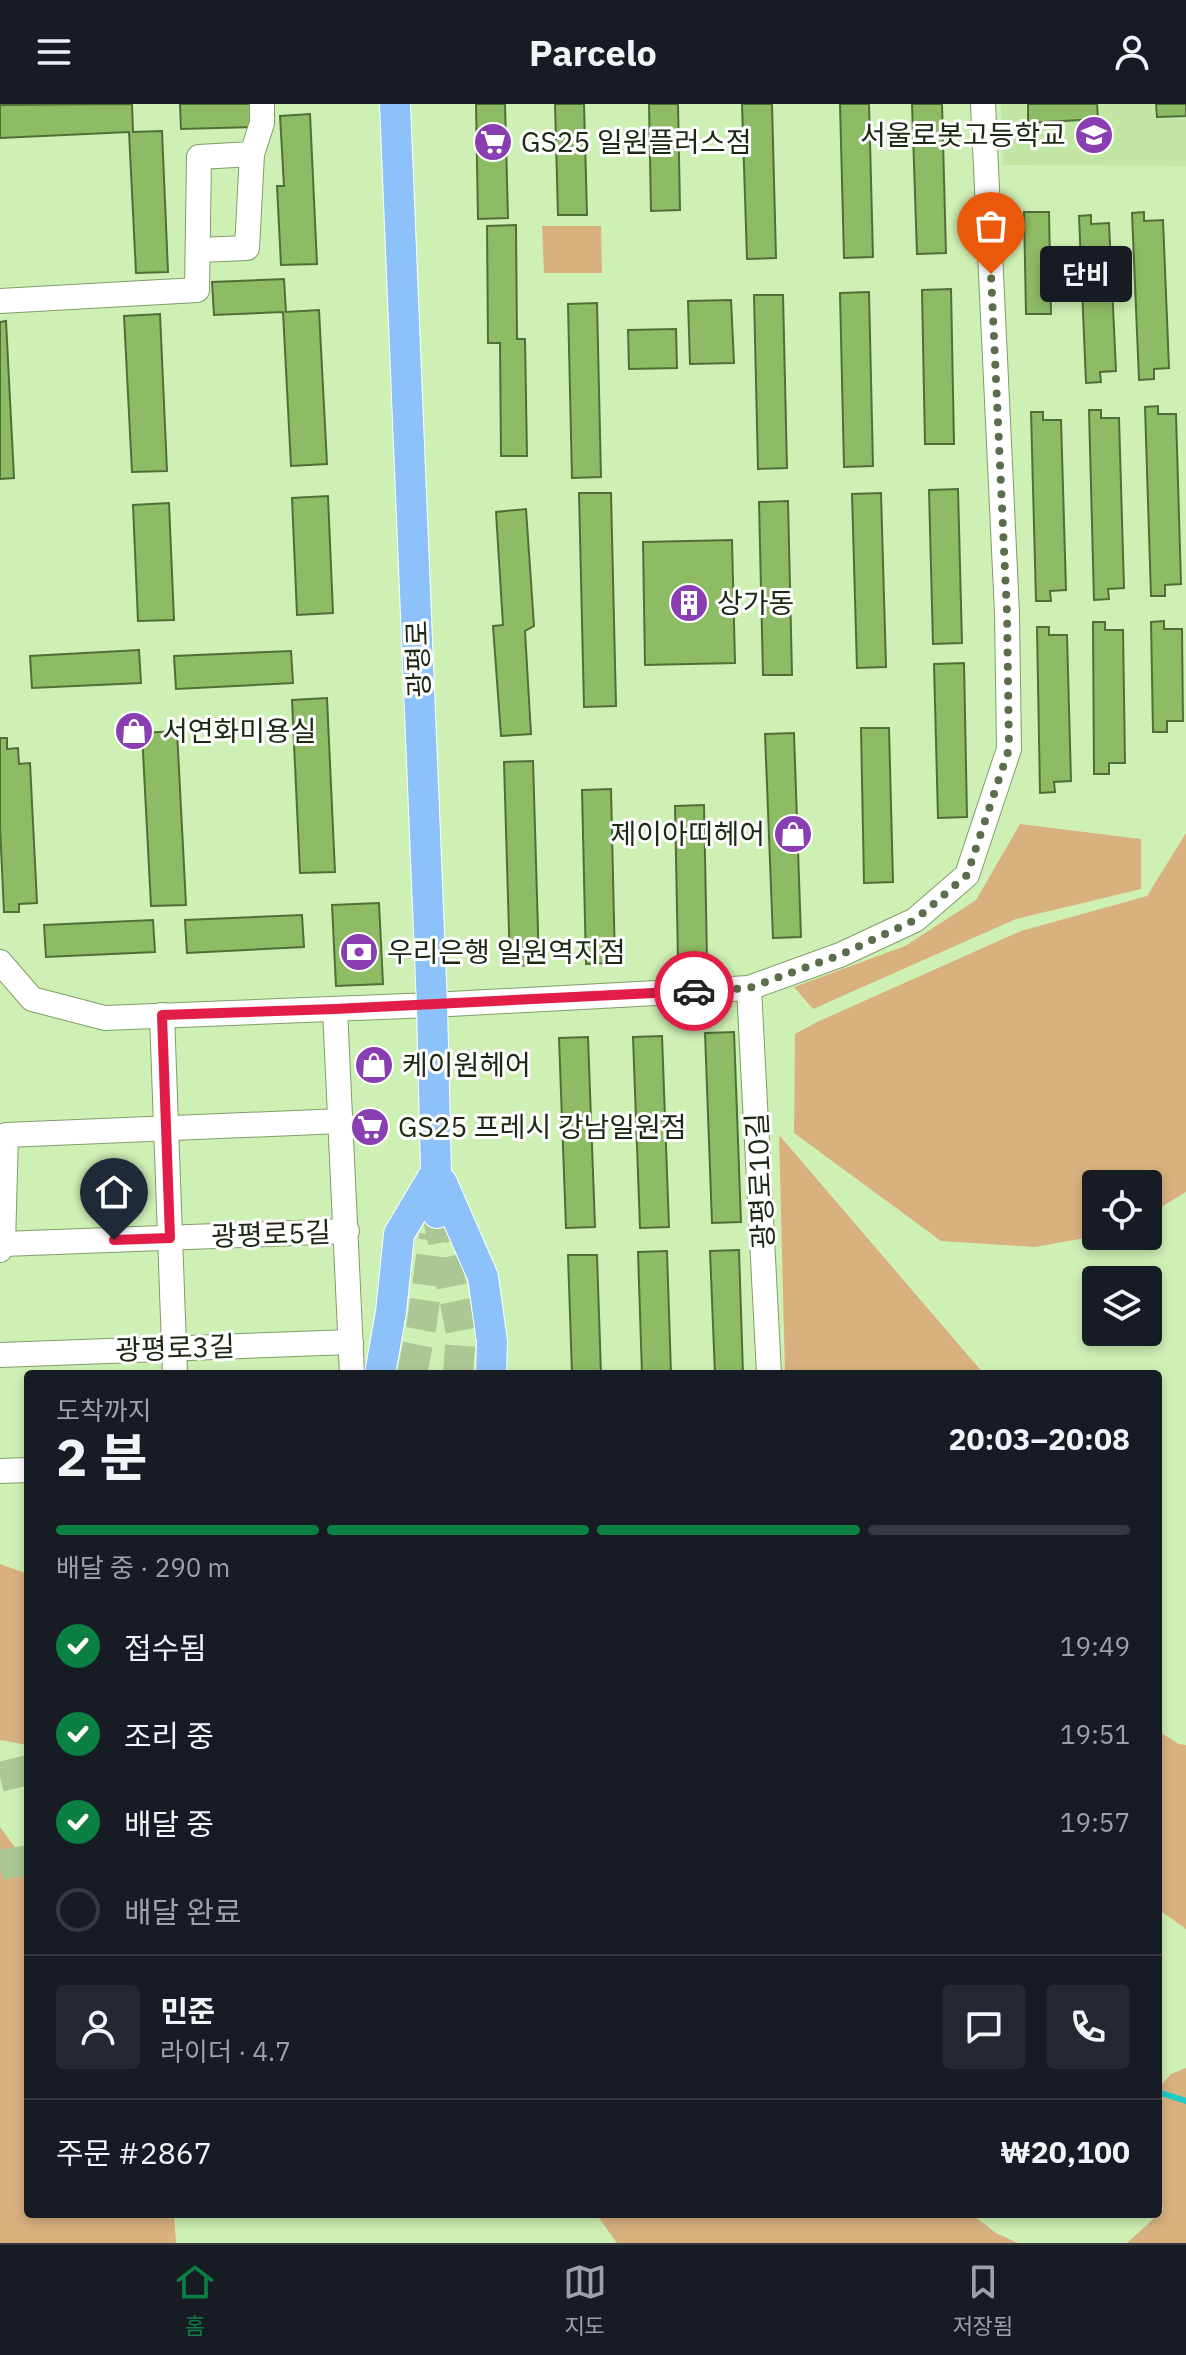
<!DOCTYPE html>
<html lang="ko">
<head>
<meta charset="utf-8">
<style>
	:root { --surface:#171b24; --page:#242831; --text:#f1f3f6; --muted:#9ea1a6; --line:#363941; --accent:#0b8043 }
	body { margin:0; font-family:"IBM Plex Sans","Noto Sans KR",sans-serif; background:var(--page); color:var(--text); height:100vh; display:flex; flex-direction:column; font-size:30px; white-space:nowrap }
	* { box-sizing:border-box; margin:0 }
	p { font-size:26px; color:var(--muted) }
	.icon { flex:none; width:44px; height:44px; fill:none; stroke:currentColor; stroke-width:2; stroke-linecap:round; stroke-linejoin:round }
	.map { position:relative; flex:1; overflow:hidden }
	.sheet { position:absolute; left:24px; top:1266px; width:1138px; height:848px; display:flex; flex-direction:column; background:var(--surface); border-radius:8px; box-shadow:0 4px 12px #0003 }
	.sheet>* { flex:none }
	.controls { position:absolute; left:1082px; top:1066px; display:grid; gap:16px }
	.controls a { display:grid; place-items:center; width:80px; height:80px; border-radius:8px; background:var(--surface); box-shadow:0 4px 12px #0003; font-size:40px }
	.pin { position:absolute; display:grid; place-items:center; width:68px; height:68px; color:#fff; margin:-82px -34px; border-radius:50% 50% 50% 0; rotate:-45deg; box-shadow:0 0 8px #0007 }
	.pin .icon { rotate:45deg }
	.courier { position:absolute; display:grid; place-items:center; width:80px; height:80px; margin:-40px; border:6px solid #e11d48; border-radius:50%; background:#fff; color:#222; box-shadow:0 2px 10px #0007 }
	.bubble { position:absolute; height:56px; border-radius:8px; background:var(--surface); box-shadow:0 4px 12px #0003; font-size:26px; font-weight:700; line-height:56px; text-align:center }
	.summary em { font-style:normal; font-weight:700 }
	.summary div { display:flex; flex-direction:column-reverse }
	.summary { display:flex; align-items:center; justify-content:space-between; height:136px; padding:0 32px }
	h1 { font-size:52px; font-weight:700; line-height:60px }
	.bar { display:grid; grid-template-columns:repeat(4,1fr); gap:12px 8px; align-content:center; height:96px; padding:0 32px }
	.bar i { height:10px; border-radius:6px; background:var(--line) }
	.bar .active { background:var(--accent) }
	.bar p { grid-column:span 4 }
	.line { display:flex; align-items:center; gap:20px; padding:0 32px; border-top:2px solid var(--line) }
	.line div { flex:1 }
	.round { display:grid; place-items:center; flex:none; width:84px; height:84px; border-radius:8px; background:var(--page) }
	ol { padding:0 32px; list-style:none }
	li { display:flex; align-items:center; gap:24px; height:88px }
	li p { margin-inline-start:auto }
	li .icon { padding:8px; border-radius:50%; background:var(--accent); color:#fff; stroke-width:4 }
	li:last-child { color:var(--muted) }
	li i { width:44px; height:44px; border:4px solid var(--line); border-radius:50% }
	header { display:flex; justify-content:space-between; align-items:center; height:104px; padding:0 32px; background:var(--surface); font-size:36px; font-weight:700 }
	.menu { display:flex; justify-content:space-around; align-items:center; height:112px; border-top:2px solid var(--line); background:var(--surface); font-size:22px; color:var(--muted) }
	.menu a { display:grid; justify-items:center; gap:4px }
	.menu .active { color:var(--accent) }
	.map>svg:first-child { display:block }
	.built { fill:#c2e7a5 }
	.green { fill:#d9b17f }
	.lines { fill:none; stroke-linecap:round; stroke-linejoin:round }
	.stream { stroke:#1dcbc7; stroke-width:6 }
	.building { fill:#8ebc65; stroke:#516d38; stroke-width:2 }
	.major-tunnel { stroke:#abc894; stroke-width:30; stroke-dasharray:30 15; stroke-linecap:butt }
	.minor-casing { stroke:#809e67; stroke-width:26 }
	.major-casing { stroke:#fff; stroke-width:32 }
	.minor { stroke:#fff; stroke-width:24 }
	.major { stroke:#8cc2f9; stroke-width:30 }
	.done { stroke:#5b6e4b; stroke-width:8; stroke-dasharray:0 14.4 }
	.route { stroke:#e11d48; stroke-width:10 }
	.labels { text-anchor:middle; stroke-width:6; stroke-linejoin:round; paint-order:stroke }
	.poi-label { font-size:28px; fill:#1c2812; stroke:#fff; text-anchor:start }
	.street-label { font-size:28px; fill:#1c2812; stroke:#fff }
</style>
</head>
<body>
<header><svg class="icon" aria-label="menu" viewBox="0 0 24 24"><path d="M4 6h16M4 12h16M4 18h16"/></svg>Parcelo<svg class="icon" aria-label="person" viewBox="0 0 24 24"><circle cx="12" cy="8" r="4"/><path d="M4 21q1-7 8-7t8 7"/></svg></header>
<div class="map">
<svg width="1186" height="2139" viewBox="0 0 1186 2139">
	<rect width="100%" height="100%" fill="#cff0b5"/>
	<!-- built -->
	<polygon class="built" points="1001,0 1186,0 1186,62 1003,61"/>
	<!-- green -->
	<g class="green">
		<polygon points="542,122 601,122 602,169 544,169"/>
		<polygon points="1020,720 1141,735 1141,785 1016,815 813,905 794,883 905,842 976,796"/>
		<polygon points="1186,729 1186,1088 1148,1111 1148,1080 1096,1080 1096,1132 1035,1143 941,1137 794,1029 795,930 817,918 1021,827 1147,792"/>
		<polygon points="779,1031 984,1270 785,1270"/>
		<polygon points="0,1460 28,1470 28,1641 0,1636"/>
		<polygon points="1158,1627 1179,1640 1186,1641 1186,1825 1158,1805"/>
		<polygon points="0,1723 28,1761 28,2110 174,2110 176,2139 0,2139"/>
		<polygon points="1186,1964 1186,2139 1127,2139 1163,2106 1158,2068 1158,1984 1171,1970"/>
		<polygon points="596,2110 971,2110 996,2129 1018,2139 617,2139"/>
	</g>
	<g class="lines">
		<!-- stream -->
		<polyline class="stream" points="1158,1988 1186,1997"/>
	</g>
	<!-- building -->
	<g class="building">
		<polygon points="132,0 133,28 162,27 168,168 136,169 129,28 0,34 0,1"/>
		<polygon points="180,0 254,0 254,23 181,25"/>
		<polygon points="476,0 505,0 508,114 478,115"/>
		<polygon points="555,0 584,0 587,111 558,111"/>
		<polygon points="649,0 678,0 680,106 651,107"/>
		<polygon points="742,0 772,0 776,154 747,155"/>
		<polygon points="840,0 869,0 873,153 844,154"/>
		<polygon points="912,0 942,0 946,149 917,150"/>
		<polygon points="1028,0 1097,0 1098,15 1028,19"/>
		<polygon points="1156,0 1186,0 1186,12 1157,13"/>
		<polygon points="310,10 317,160 281,161 277,82 284,82 280,12"/>
		<polygon points="1024,108 1049,108 1051,210 1026,210"/>
		<polygon points="1144,108 1144,117 1163,116 1169,264 1154,265 1154,275 1139,276 1132,109"/>
		<polygon points="1091,111 1091,120 1109,119 1116,267 1100,268 1101,278 1086,279 1079,112"/>
		<polygon points="516,121 517,235 525,235 527,352 501,352 500,239 488,239 487,122"/>
		<polygon points="284,175 286,208 319,206 327,360 291,362 283,208 214,211 212,178"/>
		<polygon points="951,185 954,340 925,340 922,186"/>
		<polygon points="869,188 873,362 844,363 840,189"/>
		<polygon points="754,191 783,191 787,364 758,365"/>
		<polygon points="731,196 734,259 690,260 688,197"/>
		<polygon points="597,199 601,373 572,374 568,200"/>
		<polygon points="160,210 167,367 132,368 124,212"/>
		<polygon points="6,217 14,374 0,375 0,218"/>
		<polygon points="676,225 677,264 629,265 628,226"/>
		<polygon points="1158,302 1158,310 1176,310 1181,480 1165,481 1165,492 1151,492 1145,303"/>
		<polygon points="1089,306 1101,306 1101,314 1119,314 1124,484 1108,485 1109,495 1094,496"/>
		<polygon points="1031,308 1043,308 1043,316 1061,316 1066,486 1050,487 1051,497 1036,497"/>
		<polygon points="958,385 962,539 933,540 929,386"/>
		<polygon points="579,389 611,389 616,602 584,603"/>
		<polygon points="881,389 886,563 857,564 852,390"/>
		<polygon points="328,392 333,509 297,511 292,394"/>
		<polygon points="788,397 792,571 763,571 759,398"/>
		<polygon points="169,399 174,516 138,517 133,401"/>
		<polygon points="526,405 534,522 525,527 531,630 501,632 493,522 503,521 496,408"/>
		<polygon points="732,436 735,559 645,561 643,438"/>
		<polygon points="1164,517 1164,525 1182,525 1183,617 1167,617 1167,628 1153,628 1151,518"/>
		<polygon points="1093,518 1105,518 1105,526 1123,526 1125,659 1109,659 1109,670 1094,670"/>
		<polygon points="1037,523 1049,523 1049,531 1067,531 1071,677 1054,678 1055,688 1040,689"/>
		<polygon points="139,546 141,579 32,584 30,552"/>
		<polygon points="291,547 293,579 176,585 174,552"/>
		<polygon points="964,559 967,713 938,714 934,560"/>
		<polygon points="327,594 335,768 300,769 292,596"/>
		<polygon points="861,624 889,624 893,778 864,779"/>
		<polygon points="177,627 186,801 151,802 142,629"/>
		<polygon points="794,629 801,833 773,834 765,630"/>
		<polygon points="0,634 7,634 7,645 18,644 19,660 30,659 37,799 19,800 19,808 4,808 0,723"/>
		<polygon points="533,657 539,861 510,862 504,658"/>
		<polygon points="611,685 615,859 586,860 582,686"/>
		<polygon points="704,701 707,855 678,856 675,702"/>
		<polygon points="379,799 383,880 336,882 332,801"/>
		<polygon points="302,811 304,843 187,849 185,816"/>
		<polygon points="153,816 155,848 46,853 44,821"/>
		<polygon points="734,928 741,1118 712,1119 705,929"/>
		<polygon points="662,932 669,1123 640,1124 633,933"/>
		<polygon points="588,933 595,1123 566,1124 559,934"/>
		<polygon points="739,1146 743,1270 715,1270 710,1147"/>
		<polygon points="667,1147 671,1270 642,1270 638,1148"/>
		<polygon points="568,1151 597,1151 601,1270 572,1270"/>
	</g>
	<g class="lines">
		<!-- major-tunnel -->
		<g class="major-tunnel">
			<polyline points="437,1109 461,1229 458,1270"/>
			<polyline points="412,1270 421,1225 434,1131"/>
			<polyline points="0,1673 28,1666"/>
			<polyline points="0,1761 28,1756"/>
		</g>
		<defs>
			<g id="minor">
				<polyline points="198,146 247,144 252,50"/>
				<polyline points="0,197 197,186 199,53 252,50 262,19 262,0"/>
				<polyline points="0,858 32,895 105,914 432,901 749,884 840,851 915,816 967,771 1009,645 1007,509 983,0"/>
				<polyline points="749,884 769,1270"/>
				<polyline points="335,905 352,1270"/>
				<polyline points="162,911 175,1270"/>
				<polyline points="3,1140 347,1127"/>
				<polyline points="0,1146 3,1140 6,1031 342,1017"/>
				<polyline points="0,1251 351,1238"/>
				<polyline points="0,1367 28,1366"/>
			</g>
			<g id="major">
				<polyline points="395,0 432,901 437,1109"/>
				<polyline points="442,1079 483,1173 492,1238 491,1270"/>
				<polyline points="380,1270 391,1208 399,1130 436,1068"/>
			</g>
		</defs>
		<!-- minor casing -->
		<use href="#minor" class="minor-casing"/>
		<!-- major casing -->
		<use href="#major" class="major-casing"/>
		<!-- minor -->
		<use href="#minor" class="minor"/>
		<!-- major -->
		<use href="#major" class="major"/>
	</g>
	<g class="lines">
		<!-- done -->
		<polyline class="done" points="694,887 749,884 840,851 915,816 967,771 1009,645 1007,509 991,170"/>
		<!-- route -->
		<polyline class="route" points="114,1136 170,1134 162,911 335,905 694,887"/>
	</g>
	<!-- icons -->
	<defs>
		<symbol id="school-disc" viewBox="-11 -11 22 22"><circle r="9.5" fill="#893fb1" stroke="#fff"/><path d="M0-5L7-2L0 1L-7-2ZM-4 1L0 2.5L4 1V4Q0 6-4 4Z" fill="#fff"/></symbol>
		<symbol id="supermarket-disc" viewBox="-11 -11 22 22"><circle r="9.5" fill="#893fb1" stroke="#fff"/><path d="M-6-5.5h2.5l.6 2H6L4.5 2H-2.5L-4.4-4H-6ZM-1.5 3.2a1.3 1.3 0 1 0 .1 0ZM3 3.2a1.3 1.3 0 1 0 .1 0Z" fill="#fff"/></symbol>
		<symbol id="building-disc" viewBox="-11 -11 22 22"><circle r="9.5" fill="#893fb1" stroke="#fff"/><path d="M-4-6H4V6H1V3H-1V6H-4ZM-2.5-4.3h1.7v1.8h-1.7ZM.8-4.3h1.7v1.8H.8ZM-2.5-1h1.7V.8h-1.7ZM.8-1h1.7V.8H.8Z" fill="#fff"/></symbol>
		<symbol id="shop-disc" viewBox="-11 -11 22 22"><circle r="9.5" fill="#893fb1" stroke="#fff"/><path d="M-5-2.5h2.3a2.7 3.5 0 0 1 5.4 0H5L5.5 6h-11ZM-1.5-2.5h3a1.5 2.3 0 0 0-3 0Z" fill="#fff"/></symbol>
		<symbol id="bank-disc" viewBox="-11 -11 22 22"><circle r="9.5" fill="#893fb1" stroke="#fff"/><path d="M-6-4H6V4H-6ZM0-2.3a2.3 2.3 0 1 0 0 4.6a2.3 2.3 0 1 0 0-4.6Z" fill="#fff"/></symbol>
	</defs>
	<g fill-rule="evenodd">
		<use href="#school-disc" x="1072" y="9" width="44" height="44"/>
		<use href="#supermarket-disc" x="471" y="16" width="44" height="44"/>
		<use href="#building-disc" x="667" y="477" width="44" height="44"/>
		<use href="#shop-disc" x="112" y="605" width="44" height="44"/>
		<use href="#shop-disc" x="771" y="708" width="44" height="44"/>
		<use href="#bank-disc" x="337" y="826" width="44" height="44"/>
		<use href="#shop-disc" x="352" y="939" width="44" height="44"/>
		<use href="#supermarket-disc" x="348" y="1001" width="44" height="44"/>
	</g>
	<g class="labels">
		<!-- poi labels -->
		<g class="poi-label">
			<text x="1066" y="41" text-anchor="end">서울로봇고등학교</text>
			<text x="521" y="48">GS25 일원플러스점</text>
			<text x="717" y="509">상가동</text>
			<text x="162" y="637">서연화미용실</text>
			<text x="765" y="740" text-anchor="end">제이아띠헤어</text>
			<text x="387" y="858">우리은행 일원역지점</text>
			<text x="402" y="971">케이원헤어</text>
			<text x="398" y="1033">GS25 프레시 강남일원점</text>
		</g>
		<!-- street labels -->
		<g class="street-label">
			<text transform="translate(418 555) rotate(-92)" y="10">광평로</text>
			<text transform="translate(760 1077) rotate(-93)" y="10">광평로10길</text>
			<text transform="translate(271 1130) rotate(-2)" y="10">광평로5길</text>
			<text transform="translate(175 1244) rotate(-2)" y="10">광평로3길</text>
		</g>
	</g>
</svg>
<div class="controls">
<a><svg class="icon" aria-label="locate" viewBox="0 0 24 24"><circle cx="12" cy="12" r="6"/><path d="M12 2v4M12 18v4M2 12h4M18 12h4"/></svg></a>
<a><svg class="icon" aria-label="layers" viewBox="0 0 24 24"><path d="M12 4l9 5-9 5-9-5zM3 14l9 5 9-5"/></svg></a>
</div>
<div class="pin" style="left:991px;top:170px;background:#ea580c"><svg class="icon" aria-label="bag" viewBox="0 0 24 24"><path d="M5 8h14l-1 12H6zM9 8a3 3 0 0 1 6 0"/></svg></div>
<div class="pin" style="left:114px;top:1136px;background:#1f2937"><svg class="icon" aria-label="home" viewBox="0 0 24 24"><path d="M3 11l9-7 9 7M6 9v11h12V9"/></svg></div>
<div class="courier" style="left:694px;top:887px"><svg class="icon" aria-label="car" viewBox="0 0 24 24"><path d="M5 17H2v-5l4-1 3-4h7l3 4 3 1v5h-3M9 17h6M6 11h13"/><circle cx="7" cy="17" r="2"/><circle cx="17" cy="17" r="2"/></svg></div>
<div class="bubble" style="left:1040px;top:142px;width:92px">단비</div>
<section class="sheet">
<div class="summary"><div><h1>2 분</h1><p>도착까지</p></div><em>20:03–20:08</em></div>
<div class="bar"><i class="active"></i><i class="active"></i><i class="active"></i><i></i><p>배달 중 · 290 m</p></div>
<ol>
<li><svg class="icon" aria-label="check" viewBox="0 0 24 24"><path d="M5 12l5 5 9-10"/></svg>접수됨<p>19:49</p></li>
<li><svg class="icon" aria-label="check" viewBox="0 0 24 24"><path d="M5 12l5 5 9-10"/></svg>조리 중<p>19:51</p></li>
<li><svg class="icon" aria-label="check" viewBox="0 0 24 24"><path d="M5 12l5 5 9-10"/></svg>배달 중<p>19:57</p></li>
<li><i></i>배달 완료</li>
</ol>
<div class="line" style="height:144px"><a class="round"><svg class="icon" aria-label="person" viewBox="0 0 24 24"><circle cx="12" cy="8" r="4"/><path d="M4 21q1-7 8-7t8 7"/></svg></a><div><b>민준</b><p>라이더 · 4.7</p></div><a class="round"><svg class="icon" aria-label="chat" viewBox="0 0 24 24"><path d="M4 5h16v11H9l-5 4z"/></svg></a><a class="round"><svg class="icon" aria-label="phone" viewBox="0 0 24 24"><path d="M5 4h4l2 5-3 2q2 4 5 5l2-3 5 2v4C11 20 4 13 5 4z"/></svg></a></div>
<div class="line" style="height:104px"><div>주문 #2867</div><b>₩20,100</b></div>
</section>
</div>
<nav class="menu">
<a class="active"><svg class="icon" aria-label="home" viewBox="0 0 24 24"><path d="M3 11l9-7 9 7M6 9v11h12V9"/></svg>홈</a>
<a><svg class="icon" aria-label="map" viewBox="0 0 24 24"><path d="M3 6l6-2 6 2 6-2v14l-6 2-6-2-6 2zM9 4v14M15 6v14"/></svg>지도</a>
<a><svg class="icon" aria-label="saved" viewBox="0 0 24 24"><path d="M7 4h10v16l-5-4-5 4z"/></svg>저장됨</a>
</nav>
</body>
</html>
